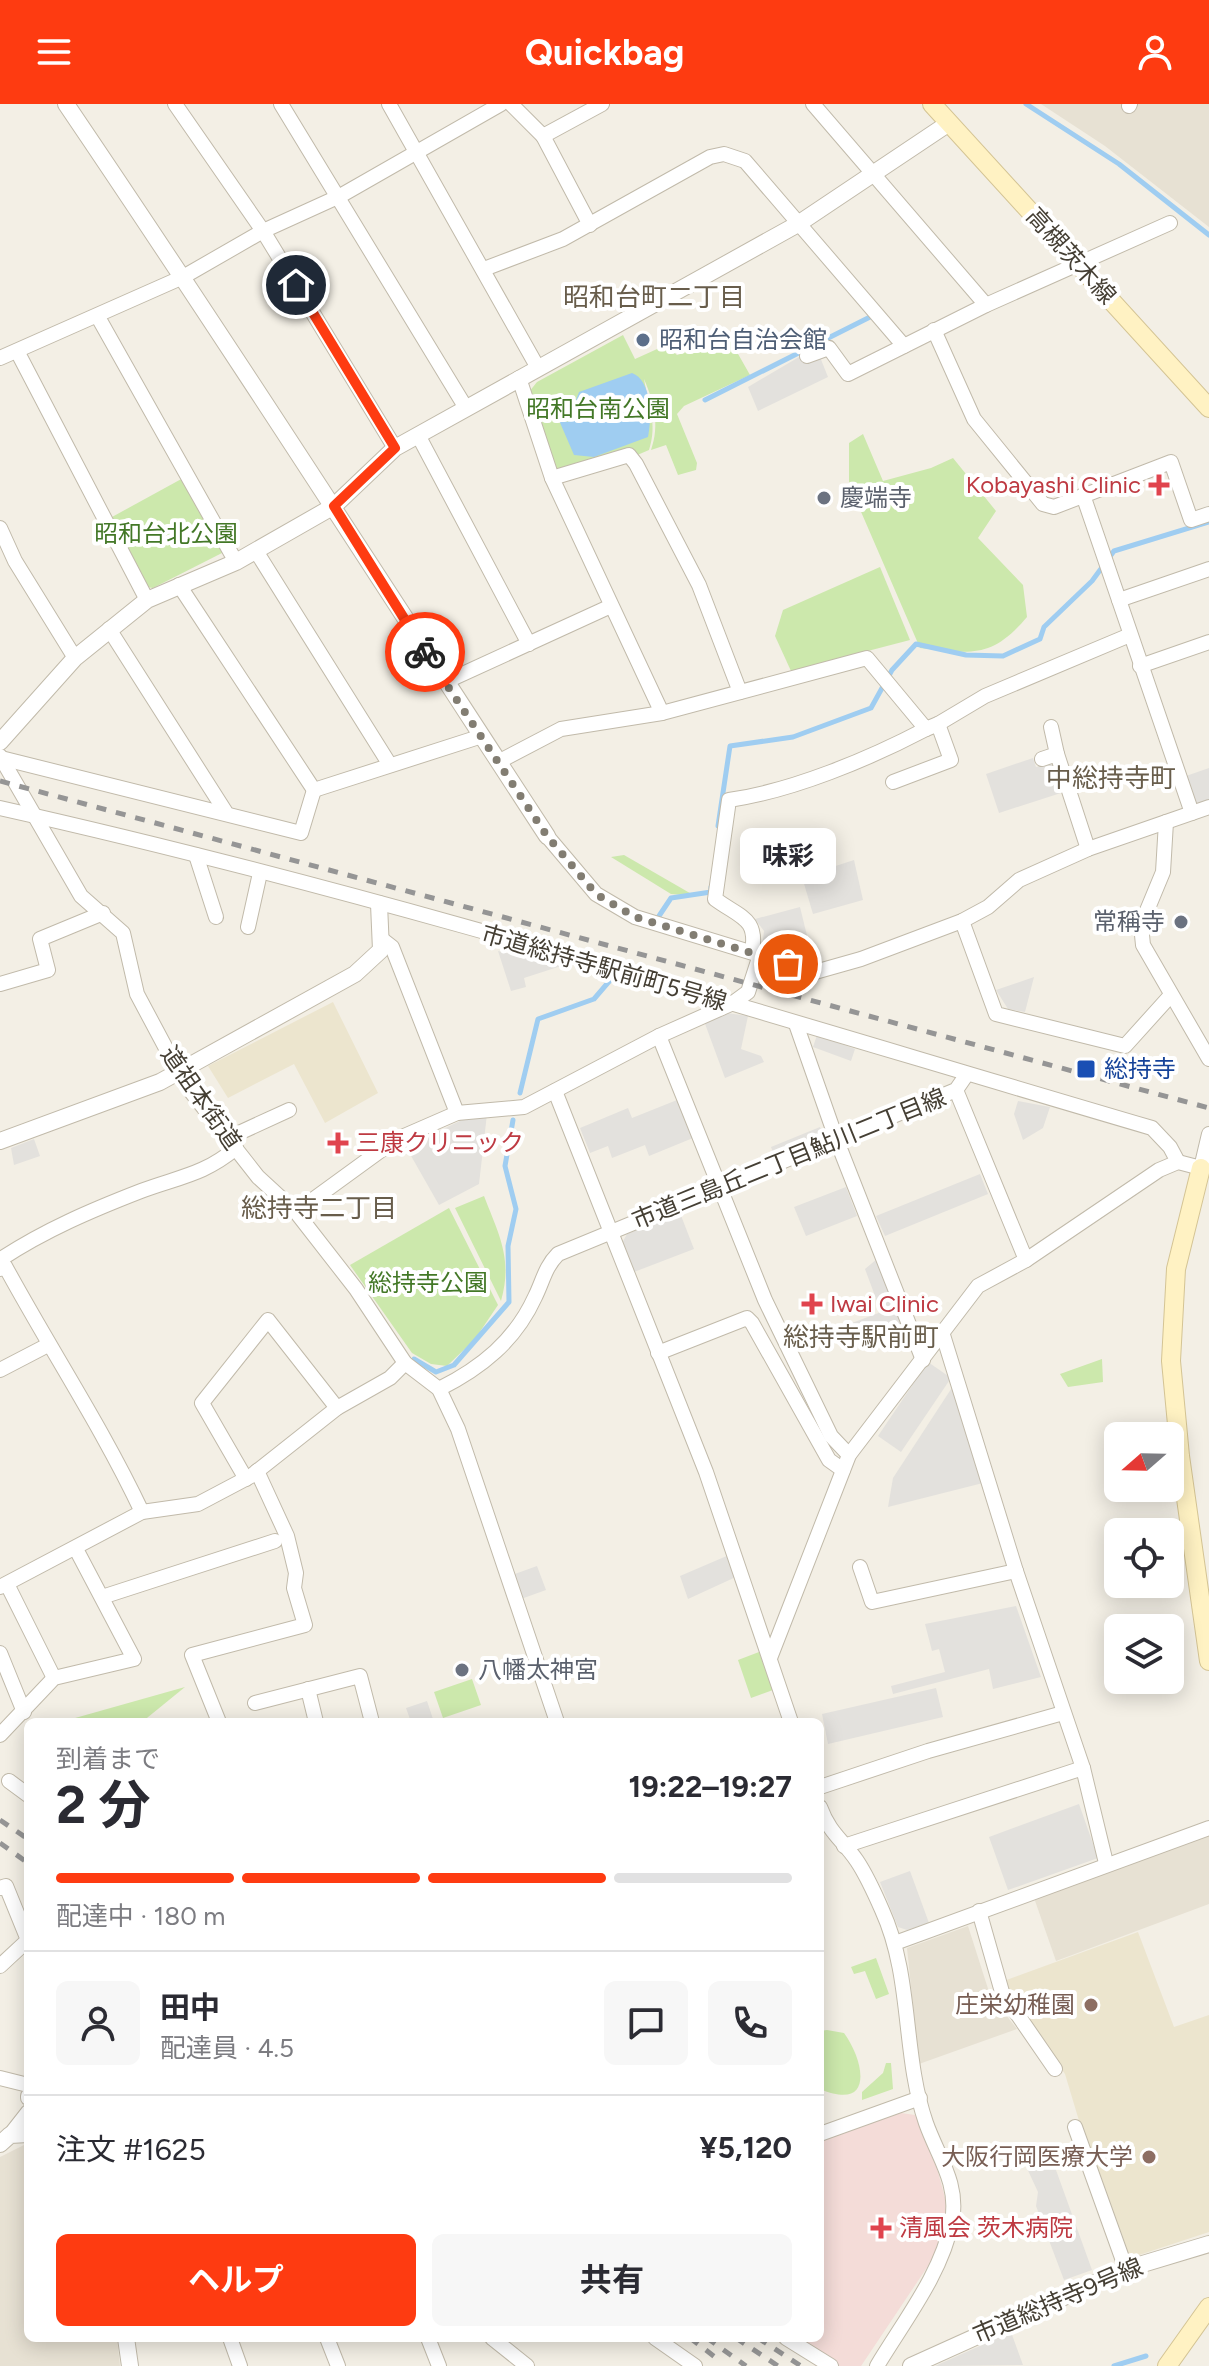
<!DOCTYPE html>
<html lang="ja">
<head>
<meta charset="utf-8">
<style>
	:root { --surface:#fff; --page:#f7f7f7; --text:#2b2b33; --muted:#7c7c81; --line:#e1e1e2; --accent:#fe3b11 }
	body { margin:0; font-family:Figtree,"Noto Sans JP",sans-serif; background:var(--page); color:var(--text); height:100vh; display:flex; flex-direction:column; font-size:30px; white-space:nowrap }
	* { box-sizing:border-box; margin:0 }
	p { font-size:26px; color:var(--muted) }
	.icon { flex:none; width:44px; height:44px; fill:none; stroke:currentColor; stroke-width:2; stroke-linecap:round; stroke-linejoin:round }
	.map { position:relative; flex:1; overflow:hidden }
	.sheet { position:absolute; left:24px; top:1614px; width:800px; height:624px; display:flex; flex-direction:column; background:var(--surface); border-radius:12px; box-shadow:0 4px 20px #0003 }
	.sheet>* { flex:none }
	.needle { width:52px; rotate:250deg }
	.controls { position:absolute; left:1104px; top:1318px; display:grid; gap:16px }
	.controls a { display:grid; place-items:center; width:80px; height:80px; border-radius:12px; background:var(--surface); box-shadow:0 4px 20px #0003; font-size:40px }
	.pin { position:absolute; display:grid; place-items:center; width:68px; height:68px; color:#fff; margin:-34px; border:4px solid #fff; border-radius:50%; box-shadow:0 2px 8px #0007 }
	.courier { position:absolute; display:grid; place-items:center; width:80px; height:80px; margin:-40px; border:6px solid #fe3b11; border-radius:50%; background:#fff; color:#222; box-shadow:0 2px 10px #0007 }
	.bubble { position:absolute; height:56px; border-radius:12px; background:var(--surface); box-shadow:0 4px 20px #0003; font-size:26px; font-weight:700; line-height:56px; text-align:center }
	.overview em { font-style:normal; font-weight:700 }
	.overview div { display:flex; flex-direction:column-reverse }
	.overview { display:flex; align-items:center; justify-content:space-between; height:136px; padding:0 32px }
	h1 { font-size:52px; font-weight:700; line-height:60px }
	.bar { display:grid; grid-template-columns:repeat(4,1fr); gap:12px 8px; align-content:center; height:96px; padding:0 32px }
	.bar i { height:10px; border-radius:6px; background:var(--line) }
	.bar .selected { background:var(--accent) }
	.bar p { grid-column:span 4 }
	.line { display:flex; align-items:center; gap:20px; padding:0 32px; border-top:2px solid var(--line) }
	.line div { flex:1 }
	.round { display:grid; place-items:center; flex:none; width:84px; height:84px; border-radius:12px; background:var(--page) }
	.primary-button { display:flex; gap:16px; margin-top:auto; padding:16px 32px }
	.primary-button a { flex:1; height:92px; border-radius:12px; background:var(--accent); color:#fff; font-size:32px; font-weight:700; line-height:92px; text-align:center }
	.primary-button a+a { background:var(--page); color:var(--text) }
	header { display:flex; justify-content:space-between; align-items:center; height:104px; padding:0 32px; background:var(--accent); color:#fff; font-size:36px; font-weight:700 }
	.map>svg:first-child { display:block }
	.residential { fill:#e7e1d3 }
	.education { fill:#ece5ce }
	.medical { fill:#f4dcd8 }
	.green { fill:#cce8ac }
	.parking { fill:#e3e1dd }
	.water { fill:#9fcdf1 }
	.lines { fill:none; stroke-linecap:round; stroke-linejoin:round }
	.stream { stroke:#9fcdf1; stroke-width:5 }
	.minor-casing { stroke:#c1baaa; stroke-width:16 }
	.tertiary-casing { stroke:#c1baaa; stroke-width:18 }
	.secondary-casing { stroke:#d4c494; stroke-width:20 }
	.minor { stroke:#fff; stroke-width:14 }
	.tertiary { stroke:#fff; stroke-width:16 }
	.secondary { stroke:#fff2c3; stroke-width:18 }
	.rail { stroke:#959595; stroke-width:5; stroke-dasharray:10 10; stroke-linecap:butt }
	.done { stroke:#827d72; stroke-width:8; stroke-dasharray:0 14.4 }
	.route { stroke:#fe3b11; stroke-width:10 }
	.service-dot { fill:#5c6f8a; stroke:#fff; stroke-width:3 }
	.health-dot { fill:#e0444e; stroke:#fff; stroke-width:3 }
	.worship-dot { fill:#6b7280; stroke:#fff; stroke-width:3 }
	.transit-dot { fill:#1a4fb4; stroke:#fff; stroke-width:3 }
	.education-dot { fill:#8d6e63; stroke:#fff; stroke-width:3 }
	.labels { text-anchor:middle; stroke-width:8; stroke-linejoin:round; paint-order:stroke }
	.street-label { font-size:24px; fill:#453f34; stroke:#fff }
	.service-label { font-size:24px; fill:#4e5e75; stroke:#fff; text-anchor:start }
	.park-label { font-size:24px; fill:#437827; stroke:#fff }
	.health-label { font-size:24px; fill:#be3a42; stroke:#fff; text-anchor:start }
	.worship-label { font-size:24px; fill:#5b616d; stroke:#fff; text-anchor:start }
	.transit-label { font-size:24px; fill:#164399; stroke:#fff; text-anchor:start }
	.education-label { font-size:24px; fill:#785e54; stroke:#fff; text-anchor:end }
	.neighbourhood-label { font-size:26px; fill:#685d4b; stroke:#fff }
</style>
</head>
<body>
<header><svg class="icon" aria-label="menu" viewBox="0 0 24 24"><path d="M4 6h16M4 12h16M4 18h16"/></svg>Quickbag<svg class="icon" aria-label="person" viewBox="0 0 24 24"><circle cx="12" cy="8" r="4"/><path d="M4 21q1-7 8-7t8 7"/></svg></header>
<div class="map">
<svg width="1209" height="2262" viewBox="0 0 1209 2262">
	<rect width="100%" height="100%" fill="#f3efe5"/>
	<!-- residential -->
	<g class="residential">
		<polygon points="1041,0 1209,0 1209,123 1105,42"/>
		<polygon points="1209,1731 1209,1800 1056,1857 1033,1791"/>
		<polygon points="968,1822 990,1891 1017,1925 919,1960 907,1844"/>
		<polygon points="24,2041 28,2041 28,2234 117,2234 120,2262 0,2262 0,2053"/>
	</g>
	<!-- education -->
	<g class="education">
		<polygon points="333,898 378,989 325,1019 294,960 228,994 208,962"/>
		<polygon points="1138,1828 1174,1923 1209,1911 1209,2128 1127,2155 1101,2090 1065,1970 1001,1878"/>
	</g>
	<!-- medical -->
	<polygon class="medical" points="901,2009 915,2011 932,2046 947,2101 938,2147 861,2262 835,2262 791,2234 820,2234 820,2035"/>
	<!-- green -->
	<g class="green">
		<path d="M623,231l12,24 31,-14 11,10 52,-17 21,37 -66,31 -7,8 20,49 -1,7 -18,5 -12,-30 -15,5c9,-25 3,-48 -7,-71 4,25 14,44 5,71l-14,6 -82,15 -24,-79 8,-10z"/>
		<path d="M863,330l20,47 48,-13 22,-10 43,53 -18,27 45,47 4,32c-36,43 -57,36 -107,31l-71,-164v-41z"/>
		<polygon points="185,373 225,443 222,449 153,484 146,483 112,413"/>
		<polygon points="880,463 910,536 791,567 775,532 783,506"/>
		<polygon points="624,751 695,792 671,790 611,753"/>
		<path d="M484,1092c15,39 29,63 17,105l-46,-93z"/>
		<polygon points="449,1104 498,1201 475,1235 447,1262 431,1260 412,1249 350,1161"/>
		<polygon points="1102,1255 1103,1278 1068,1283 1060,1270"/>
		<polygon points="759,1548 773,1586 751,1594 738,1556"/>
		<polygon points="472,1575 481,1601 443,1614 434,1588"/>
		<polygon points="185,1583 142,1618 67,1618 68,1616"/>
		<polygon points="876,1854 889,1890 876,1895 865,1867 854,1870 851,1863"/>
		<path d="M827,1926l17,3c21,29 30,79 -24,56v-58z"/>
		<polygon points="886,1959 891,1959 893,1985 862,1996 862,1988 883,1969"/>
	</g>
	<!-- parking -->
	<g class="parking">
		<polygon points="816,243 828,273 758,307 748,283"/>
		<polygon points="1033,654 1036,663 1054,658 1064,688 999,709 986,670"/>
		<polygon points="1209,664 1209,697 1196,701 1186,672"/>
		<polygon points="854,756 863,796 813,810 802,773"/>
		<polygon points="800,803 814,860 762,845 764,827 755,815"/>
		<polygon points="498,847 561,862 524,874 526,883 511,887"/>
		<polygon points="1034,873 1025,908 1008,905 996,886"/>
		<polygon points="727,909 748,912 741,945 761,952 764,958 725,974 704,917"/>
		<polygon points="817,931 855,945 851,957 813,943"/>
		<polygon points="677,996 693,1034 649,1052 645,1041 612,1054 608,1042 590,1049 580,1024 628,1004 632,1014"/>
		<polygon points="1018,997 1050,1003 1043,1024 1023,1036 1014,1010"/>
		<polygon points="487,1010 479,1080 439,1101 406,1043 464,1015"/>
		<polygon points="820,1023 824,1033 775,1053 771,1043"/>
		<polygon points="34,1035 40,1052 14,1061 11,1044"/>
		<polygon points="980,1070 988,1090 885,1132 876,1112"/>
		<polygon points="846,1083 857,1112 806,1132 794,1103"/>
		<polygon points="680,1109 694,1145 634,1168 622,1139 627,1130"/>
		<polygon points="877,1155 904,1226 853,1245 844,1222 881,1208 865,1165"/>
		<polygon points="928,1258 951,1274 901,1348 878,1332"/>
		<polygon points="955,1279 983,1379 888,1403 893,1374"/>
		<polygon points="729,1451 738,1472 688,1495 680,1472"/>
		<polygon points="537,1462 546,1486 521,1495 512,1471"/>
		<polygon points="1016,1502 1041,1573 993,1585 989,1565 893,1590 891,1582 945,1568 939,1545 932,1547 925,1520"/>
		<polygon points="936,1584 943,1613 828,1640 822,1610"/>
		<polygon points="427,1597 434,1618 411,1618 406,1604"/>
		<polygon points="1079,1700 1098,1754 1008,1786 989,1733"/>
		<polygon points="910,1767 929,1819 907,1826 898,1823 880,1778"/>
		<polygon points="1047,2041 1092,2166 1064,2176 1036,2102 1038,2088 1025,2060"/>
		<polygon points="1011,2228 1023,2261 935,2262"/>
	</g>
	<!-- water -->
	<path class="water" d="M632,269c20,7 20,46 16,64l-54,20 -20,-2 -16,-37 10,4 11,-30z"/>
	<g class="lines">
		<!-- stream -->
		<g class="stream">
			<polyline points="1026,0 1119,60 1209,131"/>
			<polyline points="705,296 872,212"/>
			<polyline points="718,722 730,642 793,633 871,604 892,566 916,540 966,551 1003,552 1040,535 1044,523 1092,477 1114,447 1209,418"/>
			<polyline points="659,812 671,794 711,788 711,783"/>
			<polyline points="520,989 538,915 594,895 612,874"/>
			<polyline points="414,1255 436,1268 454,1261 509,1198 508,1142 516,1105 505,1062 513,1016"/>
			<polyline points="1114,2262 1146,2252"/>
		</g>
		<defs>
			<g id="minor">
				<polyline points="175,0 263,127 395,344"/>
				<polyline points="281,0 466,304"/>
				<polyline points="389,0 538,264"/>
				<polyline points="511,0 543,32 602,0"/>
				<polyline points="813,0 986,201"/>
				<polyline points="1129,2 1130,0"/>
				<polyline points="543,32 590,121"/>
				<polyline points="484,165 563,135 710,53 724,50 745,57 904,242"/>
				<polyline points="98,213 236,458"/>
				<polyline points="934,226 974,315 1043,400 1054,403 1171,358 1191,416 1209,410"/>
				<polyline points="17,247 147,496"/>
				<polyline points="807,252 829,244 848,270 986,201 1170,119"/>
				<polyline points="0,254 183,173 263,127 340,92 501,0"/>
				<polyline points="418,331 529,540"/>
				<polyline points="552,374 629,351 636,360 699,481 740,588"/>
				<polyline points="1083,391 1192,709"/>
				<polyline points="0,424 15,457 75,554"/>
				<polyline points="256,447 390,661"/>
				<polyline points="179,481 314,686 479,633"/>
				<polyline points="1119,496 1209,465"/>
				<polyline points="109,525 225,707"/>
				<polyline points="1140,562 1209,538"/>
				<polyline points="445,578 611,502"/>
				<polyline points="662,609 867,554 926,625 938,620 951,656 893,678"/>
				<polyline points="938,620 985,592 1130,531"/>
				<polyline points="1051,623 1057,650"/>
				<polyline points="0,652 81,792 123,829 137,890 185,980 258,1073 296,1108 356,1185 405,1259 439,1285 458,1325 557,1618"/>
				<polyline points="1,654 301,729 314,686"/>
				<polyline points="1042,655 1057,650 1088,745"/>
				<polyline points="498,658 561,625 662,609 552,374 519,274"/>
				<path d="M0,704c389,87 770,208 1152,320l18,19 8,15"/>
				<polyline points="1166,718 1163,768 1141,821 1143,841 1209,955"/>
				<polyline points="547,732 596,790 635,813 815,868 861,855 962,817 988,803 1019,776 1088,745 1209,703"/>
				<polyline points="196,751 216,813"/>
				<polyline points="962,817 996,910 1125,942 1171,891"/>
				<polyline points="248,823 260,769"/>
				<polyline points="383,836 392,843 457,1009"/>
				<path d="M752,848c6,-34 -11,-34 -37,-53l14,-99c63,-9 140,-41 197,-71"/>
				<polyline points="0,880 48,866 40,835 103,809"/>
				<polyline points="796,920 837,1037 923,1256"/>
				<polyline points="659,932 765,1196 831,1332 849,1351"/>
				<polyline points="956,986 1026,1156"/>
				<polyline points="555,987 706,1368 791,1618"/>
				<polyline points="228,1034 289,1006"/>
				<polyline points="296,1108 395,1036 457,1009 524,1003 659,932 733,899 748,888 760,851"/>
				<path d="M1,1155c44,-29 91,-49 140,-68 37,-14 63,-16 95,-43"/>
				<path d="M0,1165l5,-3c45,83 97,161 137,246"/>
				<polyline points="943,1231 1016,1467 1083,1664 1106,1759"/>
				<polyline points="658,1249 747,1214 752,1219 829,1356 843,1366"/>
				<polyline points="0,1266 48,1241"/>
				<path d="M439,1285c42,-21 76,-48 96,-92 8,-16 10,-30 23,-43l398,-164 11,-16"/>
				<polyline points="246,1375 202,1299 268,1216 337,1304"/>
				<polyline points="860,1463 872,1498 1016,1467"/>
				<polyline points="7,1480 54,1574"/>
				<polyline points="0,1483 142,1408 198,1400 251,1372 337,1304 390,1274 405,1259"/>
				<polyline points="102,1493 275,1437"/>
				<polyline points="0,1549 24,1608"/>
				<polyline points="770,1554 849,1351 978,1182 1026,1156 1159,1066 1178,1058 1201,1064 1209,1030"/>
				<polyline points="308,1585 316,1618"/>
				<polyline points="255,1599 360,1572 372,1618"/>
				<polyline points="219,1618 192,1551 305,1521 294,1484 296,1469 287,1432 257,1367"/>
				<polyline points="0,1631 54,1574 134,1555 76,1445"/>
				<polyline points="9,1677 28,1691"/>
				<polyline points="820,1683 928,1647 1063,1609"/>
				<path d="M820,1703c10,27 22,32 37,54 10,15 18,33 25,49 31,68 20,144 44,213 12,34 33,60 26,98 -10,52 -48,100 -75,145"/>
				<polyline points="844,1742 1083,1664"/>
				<polyline points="0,1784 6,1782 28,1836 0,1862"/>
				<polyline points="979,1807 1002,1888 1055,1965"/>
				<polyline points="895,1839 1209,1724"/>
				<polyline points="0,1974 28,1981"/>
				<polyline points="28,1992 28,1994"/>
				<polyline points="1075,2023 1126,2165"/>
				<polyline points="820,2030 920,1994"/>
				<polyline points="10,2031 28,2008"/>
				<polyline points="230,2234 240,2262"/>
				<polyline points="327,2234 338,2262"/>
				<polyline points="428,2234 439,2262"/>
				<polyline points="492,2234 527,2262"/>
				<polyline points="655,2234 695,2262"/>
				<polyline points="786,2234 831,2262"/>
			</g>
			<g id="tertiary">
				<path d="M66,0c164,242 321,487 481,732"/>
				<polyline points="0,638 75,554 147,496 236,458 334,402 395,344 798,120 949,19"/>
				<polyline points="0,1037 160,978 355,870 381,846 379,800"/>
				<polyline points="0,2040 10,2031 28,2030"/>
				<polyline points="126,2234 130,2262"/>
				<polyline points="911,2262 1126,2165 1209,2140"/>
			</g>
			<g id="secondary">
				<polyline points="932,0 1209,304"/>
				<polyline points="1201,1064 1176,1165 1171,1257 1180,1352 1209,1557"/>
				<polyline points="1167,2262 1209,2203"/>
			</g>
		</defs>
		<!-- minor casing -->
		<use href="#minor" class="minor-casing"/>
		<!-- tertiary casing -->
		<use href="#tertiary" class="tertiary-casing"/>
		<!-- secondary casing -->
		<use href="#secondary" class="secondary-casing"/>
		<!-- minor -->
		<use href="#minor" class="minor"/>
		<!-- tertiary -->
		<use href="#tertiary" class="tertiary"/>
		<!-- secondary -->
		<use href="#secondary" class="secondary"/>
		<!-- rail -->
		<g class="rail">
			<polyline points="0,677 1209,1004"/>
			<polyline points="0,1716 28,1735"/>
			<polyline points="0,1739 28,1759"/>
			<polyline points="690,2234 715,2253"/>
			<polyline points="707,2234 746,2262"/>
			<polyline points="736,2234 778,2262"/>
			<polyline points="758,2234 801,2262"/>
		</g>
	</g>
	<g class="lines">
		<!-- done -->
		<polyline class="done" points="425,548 547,732 596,790 635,813 788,860"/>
		<!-- route -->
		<polyline class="route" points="296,181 395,344 334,402 425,548"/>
	</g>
	<!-- markers -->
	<circle class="service-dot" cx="643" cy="236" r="8"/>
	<g class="health-dot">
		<path d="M1155 369h8v8h8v8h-8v8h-8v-8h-8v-8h8z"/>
		<path d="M334 1027h8v8h8v8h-8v8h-8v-8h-8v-8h8z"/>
		<path d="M808 1188h8v8h8v8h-8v8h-8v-8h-8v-8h8z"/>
		<path d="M877 2112h8v8h8v8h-8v8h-8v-8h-8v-8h8z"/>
	</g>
	<g class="worship-dot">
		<circle cx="824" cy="394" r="8"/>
		<circle cx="1181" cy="818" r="8"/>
		<circle cx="462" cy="1566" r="8"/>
	</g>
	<rect class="transit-dot" x="1076" y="955" width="20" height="20" rx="4"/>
	<g class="education-dot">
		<circle cx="1091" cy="1901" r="8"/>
		<circle cx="1149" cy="2053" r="8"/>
	</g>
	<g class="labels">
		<!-- street labels -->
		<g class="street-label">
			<text transform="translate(1071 152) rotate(48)" y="8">高槻茨木線</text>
			<text transform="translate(604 864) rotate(16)" y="8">市道総持寺駅前町5号線</text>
			<text transform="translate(201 994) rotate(55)" y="8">道祖本街道</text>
			<text transform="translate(789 1055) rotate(-22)" y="8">市道三島丘二丁目鮎川二丁目線</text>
			<text transform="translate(1058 2197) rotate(-23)" y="8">市道総持寺9号線</text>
		</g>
		<!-- service labels -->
		<g class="service-label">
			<text x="659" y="244">昭和台自治会館</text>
		</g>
		<!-- park labels -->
		<g class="park-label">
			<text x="598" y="313">昭和台南公園</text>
			<text x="166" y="438">昭和台北公園</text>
			<text x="428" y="1187">総持寺公園</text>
		</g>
		<!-- health labels -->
		<g class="health-label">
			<text x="1141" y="389" text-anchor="end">Kobayashi Clinic</text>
			<text x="356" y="1047">三康クリニック</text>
			<text x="830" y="1208">Iwai Clinic</text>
			<text x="899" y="2132">清風会 茨木病院</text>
		</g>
		<!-- worship labels -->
		<g class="worship-label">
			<text x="840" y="402">慶端寺</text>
			<text x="1165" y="826" text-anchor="end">常稱寺</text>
			<text x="478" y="1574">八幡太神宮</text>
		</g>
		<!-- transit labels -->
		<g class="transit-label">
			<text x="1104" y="973">総持寺</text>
		</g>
		<!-- education labels -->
		<g class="education-label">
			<text x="1075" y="1909">庄栄幼稚園</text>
			<text x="1133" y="2061">大阪行岡医療大学</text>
		</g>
		<!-- neighbourhood labels -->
		<g class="neighbourhood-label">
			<text x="654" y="202">昭和台町二丁目</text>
			<text x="1111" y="683">中総持寺町</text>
			<text x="319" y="1113">総持寺二丁目</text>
			<text x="861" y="1242">総持寺駅前町</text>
		</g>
	</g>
</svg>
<div class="controls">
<a><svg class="needle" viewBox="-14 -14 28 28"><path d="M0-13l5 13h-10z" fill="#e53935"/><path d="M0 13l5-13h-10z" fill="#7c7c81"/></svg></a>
<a><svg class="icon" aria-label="locate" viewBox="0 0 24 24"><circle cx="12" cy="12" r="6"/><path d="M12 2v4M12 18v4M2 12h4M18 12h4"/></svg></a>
<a><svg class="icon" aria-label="layers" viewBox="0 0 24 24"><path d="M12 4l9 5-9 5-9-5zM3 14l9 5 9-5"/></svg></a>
</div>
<div class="pin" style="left:788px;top:860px;background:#ea580c"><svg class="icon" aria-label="bag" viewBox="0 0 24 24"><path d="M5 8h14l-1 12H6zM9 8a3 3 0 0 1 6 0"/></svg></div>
<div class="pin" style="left:296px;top:181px;background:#1f2937"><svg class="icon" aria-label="home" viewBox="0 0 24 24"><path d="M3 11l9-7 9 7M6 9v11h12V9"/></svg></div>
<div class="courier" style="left:425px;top:548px"><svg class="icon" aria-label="bike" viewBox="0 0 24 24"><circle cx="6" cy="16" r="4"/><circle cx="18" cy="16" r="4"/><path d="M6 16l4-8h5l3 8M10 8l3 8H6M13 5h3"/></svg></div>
<div class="bubble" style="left:740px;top:724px;width:96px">味彩</div>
<section class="sheet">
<div class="overview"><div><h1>2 分</h1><p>到着まで</p></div><em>19:22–19:27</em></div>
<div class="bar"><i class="selected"></i><i class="selected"></i><i class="selected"></i><i></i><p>配達中 · 180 m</p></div>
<div class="line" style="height:144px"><a class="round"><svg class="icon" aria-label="person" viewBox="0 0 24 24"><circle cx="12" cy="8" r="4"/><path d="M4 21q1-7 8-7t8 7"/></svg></a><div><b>田中</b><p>配達員 · 4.5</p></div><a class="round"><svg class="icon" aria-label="chat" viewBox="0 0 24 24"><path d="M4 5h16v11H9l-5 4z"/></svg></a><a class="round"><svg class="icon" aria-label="phone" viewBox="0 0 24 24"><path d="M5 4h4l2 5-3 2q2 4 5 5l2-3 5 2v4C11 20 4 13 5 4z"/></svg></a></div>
<div class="line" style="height:104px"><div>注文 #1625</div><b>¥5,120</b></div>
<div class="primary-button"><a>ヘルプ</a><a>共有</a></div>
</section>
</div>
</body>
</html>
